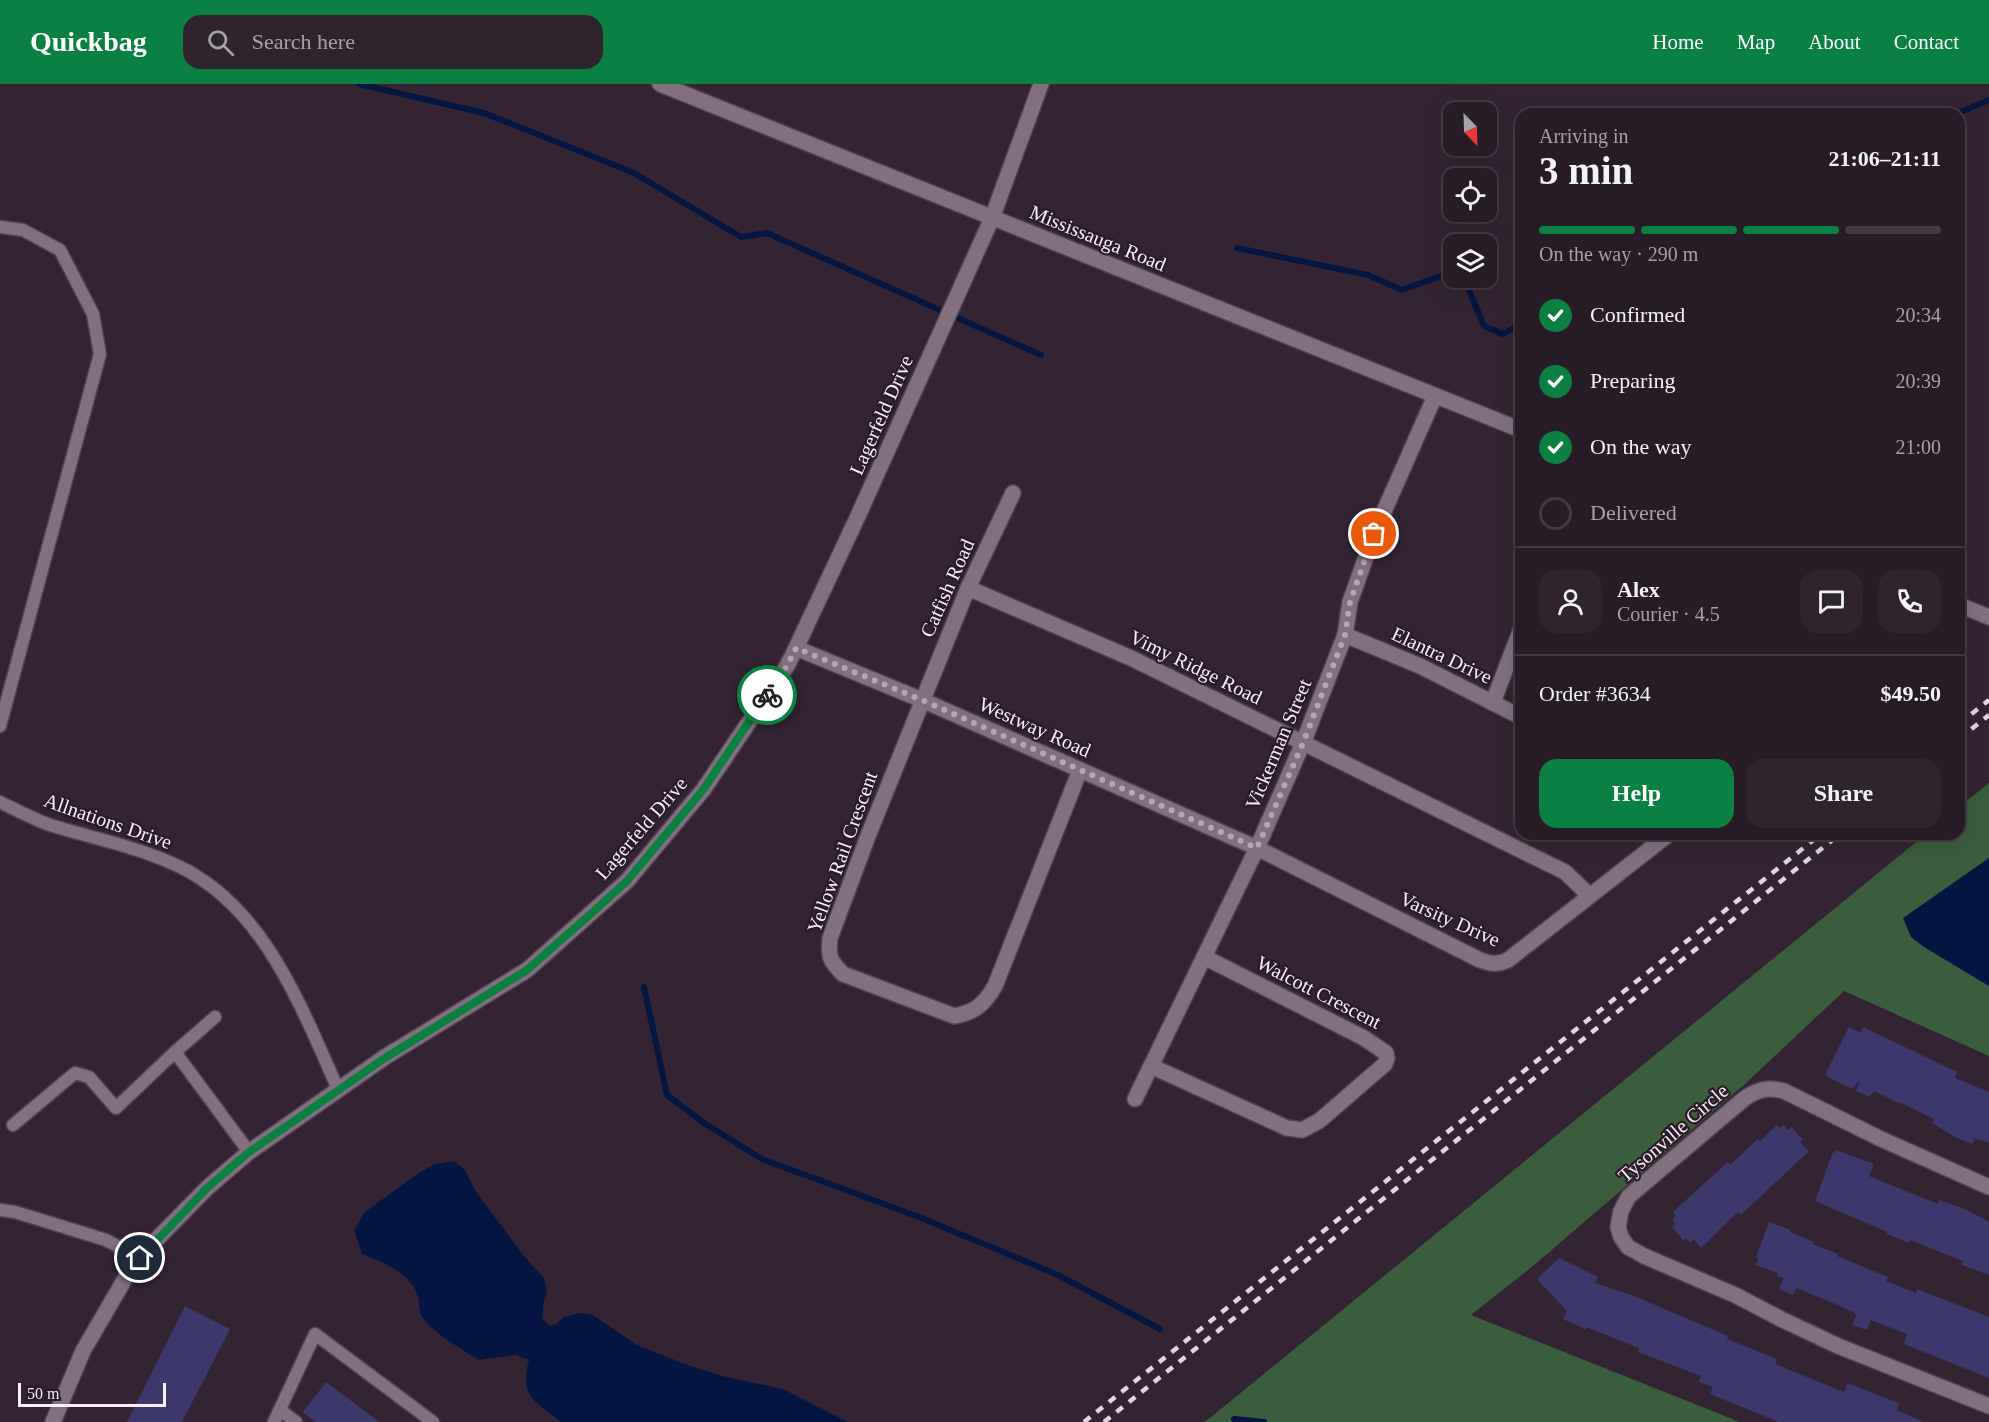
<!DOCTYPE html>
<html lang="en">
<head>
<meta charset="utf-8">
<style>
	:root { --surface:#271b26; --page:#2f242e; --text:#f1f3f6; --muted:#a4a1a7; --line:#433943; --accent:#0b8043 }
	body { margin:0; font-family:"Times New Roman",serif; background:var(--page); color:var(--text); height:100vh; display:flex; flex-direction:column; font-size:22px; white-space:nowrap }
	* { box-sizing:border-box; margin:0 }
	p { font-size:20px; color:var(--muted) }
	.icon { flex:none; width:33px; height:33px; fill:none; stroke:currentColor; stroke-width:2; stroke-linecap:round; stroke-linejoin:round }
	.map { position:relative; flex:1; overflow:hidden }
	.side { position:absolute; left:1515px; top:24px; width:450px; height:732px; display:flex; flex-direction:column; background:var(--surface); border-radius:18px; box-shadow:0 6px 24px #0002,0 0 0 2px var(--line) }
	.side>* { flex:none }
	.needle { width:39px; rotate:157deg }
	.fabs { position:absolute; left:1443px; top:18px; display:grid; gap:12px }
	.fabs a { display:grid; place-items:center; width:54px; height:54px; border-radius:12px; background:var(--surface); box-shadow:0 6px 24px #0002,0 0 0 2px var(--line); font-size:30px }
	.scale { position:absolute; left:18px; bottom:15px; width:148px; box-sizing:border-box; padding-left:6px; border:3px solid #f8eef8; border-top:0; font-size:16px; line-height:21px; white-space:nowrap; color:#f8eef8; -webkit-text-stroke:4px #2a1b29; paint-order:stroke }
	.pin { position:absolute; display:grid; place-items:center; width:51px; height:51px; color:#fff; margin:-26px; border:3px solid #fff; border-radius:50%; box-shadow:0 2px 6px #0007 }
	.courier { position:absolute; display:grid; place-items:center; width:60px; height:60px; margin:-30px; border:4px solid #0b8043; border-radius:50%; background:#fff; color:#222; box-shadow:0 2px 8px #0007 }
	.headline em { font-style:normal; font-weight:600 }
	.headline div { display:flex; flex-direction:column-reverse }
	.headline { display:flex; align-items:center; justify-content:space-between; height:102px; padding:0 24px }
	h1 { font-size:39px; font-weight:600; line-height:45px }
	.bar { display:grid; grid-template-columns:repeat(4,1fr); gap:9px 6px; align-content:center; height:72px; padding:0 24px }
	.bar i { height:8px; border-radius:4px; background:var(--line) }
	.bar .on { background:var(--accent) }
	.bar p { grid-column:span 4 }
	.line { display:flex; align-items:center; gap:15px; padding:0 24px; border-top:2px solid var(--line) }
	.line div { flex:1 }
	.round { display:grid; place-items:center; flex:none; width:63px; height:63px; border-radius:18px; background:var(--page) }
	ol { padding:0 24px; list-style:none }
	li { display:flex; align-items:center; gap:18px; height:66px }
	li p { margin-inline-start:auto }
	li .icon { padding:6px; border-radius:50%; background:var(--accent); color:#fff; stroke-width:4 }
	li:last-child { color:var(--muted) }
	li i { width:33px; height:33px; border:3px solid var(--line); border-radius:50% }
	.cta { display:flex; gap:12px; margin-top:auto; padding:12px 24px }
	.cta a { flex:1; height:69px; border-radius:18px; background:var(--accent); color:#fff; font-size:24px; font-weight:600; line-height:69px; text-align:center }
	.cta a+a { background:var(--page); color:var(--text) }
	header { display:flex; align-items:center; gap:36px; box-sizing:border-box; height:84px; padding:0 30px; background:var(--accent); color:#fff }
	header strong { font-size:28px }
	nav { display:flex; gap:33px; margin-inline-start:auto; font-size:21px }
	.search { width:420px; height:54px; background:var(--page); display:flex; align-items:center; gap:15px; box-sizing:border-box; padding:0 21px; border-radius:18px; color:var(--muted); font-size:22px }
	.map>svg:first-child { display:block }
	.green { fill:#3a5d3d }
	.water { fill:#051541 }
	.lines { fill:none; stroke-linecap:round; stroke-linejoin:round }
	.stream { stroke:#051541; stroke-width:6 }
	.building { fill:#3e396d }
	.service-casing { stroke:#504350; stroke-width:15 }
	.minor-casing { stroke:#504350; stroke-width:18 }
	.tertiary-casing { stroke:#504350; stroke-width:18 }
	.secondary-casing { stroke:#504350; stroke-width:18 }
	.service { stroke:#827081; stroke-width:12 }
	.minor { stroke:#827081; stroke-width:15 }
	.tertiary { stroke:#827081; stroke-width:15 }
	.secondary { stroke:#827081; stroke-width:15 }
	.rail { stroke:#e0d5e0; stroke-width:4.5; stroke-dasharray:8 8; stroke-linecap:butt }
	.done { stroke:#b3a7b3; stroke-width:6; stroke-dasharray:0 10.8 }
	.route { stroke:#0b8043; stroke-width:8 }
	.labels { text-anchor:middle; stroke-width:4.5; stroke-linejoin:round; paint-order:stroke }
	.street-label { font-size:20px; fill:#f8eef8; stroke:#2a1b29 }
</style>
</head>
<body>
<header>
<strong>Quickbag</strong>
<div class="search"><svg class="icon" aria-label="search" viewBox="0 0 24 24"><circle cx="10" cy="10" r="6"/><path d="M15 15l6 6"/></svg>Search here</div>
<nav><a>Home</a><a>Map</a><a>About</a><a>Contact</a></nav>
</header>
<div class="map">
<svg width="1989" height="1338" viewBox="0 0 1989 1338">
	<rect width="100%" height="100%" fill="#342433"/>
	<!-- green -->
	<polygon class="green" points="1989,699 1989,972 1844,907 1745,1000 1533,1182 1471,1231 1740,1338 1205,1338 1926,750 1959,750 1959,723"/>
	<!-- water -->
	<g class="water">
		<polygon points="1989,774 1989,902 1924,863 1911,853 1903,834"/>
		<path d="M454,1077l11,9 11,22 48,64 20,22 3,15 -3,6 -2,19 7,8 7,-2 8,-7 16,-4 13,2 44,30 48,19 41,13 57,12 65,33h-287c-26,-21 -42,-25 -32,-62l-13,-5 -38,5c-18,-13 -43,-25 -56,-43 -4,-6 -2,-16 -5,-23 -8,-22 -35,-32 -55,-40l-8,-24 11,-18 54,-39 16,-9z"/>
	</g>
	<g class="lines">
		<!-- stream -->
		<g class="stream">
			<polyline points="359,0 484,29 634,89 741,153 767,149 1041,271"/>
			<polyline points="1956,30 1989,16"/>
			<polyline points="1237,164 1368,191 1402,206 1454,187"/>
			<polyline points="1464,194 1484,242 1503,250 1521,240"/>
			<polyline points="644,903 667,1011 704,1039 762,1075 919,1133 1058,1191 1160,1245"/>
			<polyline points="1234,1335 1264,1338"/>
		</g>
	</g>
	<!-- building -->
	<g class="building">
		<polygon points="1849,943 1861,949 1863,943 1957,988 1955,994 1989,1008 1989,1059 1975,1054 1972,1060 1955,1053 1932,1039 1934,1035 1899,1018 1899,1019 1874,1007 1870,1013 1856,1007 1860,996 1852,1005 1826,992 1826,989"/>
		<polygon points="1777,1041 1780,1044 1784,1041 1788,1046 1791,1043 1803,1056 1800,1058 1809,1067 1741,1131 1738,1128 1701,1164 1694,1155 1690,1159 1686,1154 1684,1157 1672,1143 1675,1140 1672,1136 1676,1132 1673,1128 1728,1078 1730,1081 1758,1055 1760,1057"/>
		<polygon points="1836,1066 1874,1080 1869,1092 1876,1095 1938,1120 1939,1116 1965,1125 1989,1138 1989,1191 1962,1181 1963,1177 1910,1156 1909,1159 1887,1150 1887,1148 1815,1117 1833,1068 1835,1069"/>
		<polygon points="1769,1138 1791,1146 1790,1148 1814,1158 1813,1160 1838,1170 1837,1172 1888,1193 1886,1197 1916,1209 1917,1205 1989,1233 1989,1294 1904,1260 1907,1250 1871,1236 1867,1246 1852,1241 1857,1230 1833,1219 1796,1204 1793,1211 1779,1205 1784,1194 1777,1192 1778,1189 1756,1181 1758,1174 1756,1173"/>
		<polygon points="1559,1174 1598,1193 1595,1199 1634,1212 1728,1252 1727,1255 1777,1275 1775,1280 1844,1308 1848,1299 1880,1312 1899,1319 1897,1326 1924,1338 1779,1338 1710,1310 1713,1303 1699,1298 1701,1292 1638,1268 1639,1264 1586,1243 1585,1245 1563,1235 1567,1227 1537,1195"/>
		<polygon points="185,1222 230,1245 182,1338 127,1338"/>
		<polygon points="326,1298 379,1338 316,1338 303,1328"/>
	</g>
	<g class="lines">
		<defs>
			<g id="service">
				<polyline points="0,143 23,146 60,166 93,230 100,270 0,642"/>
				<path d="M0,718c16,8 33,17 50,23 42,13 85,21 126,40 88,40 125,142 162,224"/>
				<polyline points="175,968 215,933"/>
				<polyline points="13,1041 75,989 89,993 116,1024 175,968 249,1068"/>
				<polyline points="0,1126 15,1128 106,1156 140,1174"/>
				<polyline points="280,1326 296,1338"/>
				<polyline points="274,1338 315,1250 433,1338"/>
			</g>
			<g id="minor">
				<path d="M1013,409l-45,95 -100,248 -38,102c-2,19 0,23 13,36l111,42c21,-3 31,-13 41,-30l85,-216"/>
				<polyline points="968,504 1131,574 1565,788 1589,811"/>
				<polyline points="1345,551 1420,582 1521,633"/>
				<path d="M796,564l126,52 335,148 223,112c11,4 17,5 28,0l161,-126"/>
				<polyline points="1493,618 1521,545"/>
				<polyline points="1151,982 1287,1044 1302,1046 1319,1037 1385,980 1387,974 1386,969 1364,954 1204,873"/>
				<polyline points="1135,1015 1257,764 1303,659 1345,551 1350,518 1374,450 1435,312"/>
				<path d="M1989,1103l-108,-48 -97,-48c-16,-4 -25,-2 -39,7l-116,98 -8,15 -3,16 3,10 7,10 16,9 91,39 46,24 57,27 151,60"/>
			</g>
			<polyline id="tertiary" points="53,1338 83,1267 133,1181 156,1156 207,1104 249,1068 385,973 527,886 627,797 703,706 787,582 796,564 858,432 992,134 1041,0"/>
			<g id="secondary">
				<polyline points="660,0 1521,346"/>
				<polyline points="1959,521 1989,533"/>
			</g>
		</defs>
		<!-- service casing -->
		<use href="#service" class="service-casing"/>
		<!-- minor casing -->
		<use href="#minor" class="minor-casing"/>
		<!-- tertiary casing -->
		<use href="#tertiary" class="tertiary-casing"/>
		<!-- secondary casing -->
		<use href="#secondary" class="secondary-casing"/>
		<!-- service -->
		<use href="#service" class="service"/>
		<!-- minor -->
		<use href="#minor" class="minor"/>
		<!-- tertiary -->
		<use href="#tertiary" class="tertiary"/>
		<!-- secondary -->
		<use href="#secondary" class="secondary"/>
		<!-- rail -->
		<g class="rail">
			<polyline points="1959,640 1989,616"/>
			<polyline points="1959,655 1989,631"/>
			<polyline points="1084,1338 1821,750"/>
			<polyline points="1104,1338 1840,750"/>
		</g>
	</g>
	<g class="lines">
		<!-- done -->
		<polyline class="done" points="767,611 787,582 796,564 922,616 1257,764 1303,659 1345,551 1350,518 1374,450"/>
		<!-- route -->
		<polyline class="route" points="140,1174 207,1104 249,1068 385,974 527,886 594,827 627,797 703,706 767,611"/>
	</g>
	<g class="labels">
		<!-- street labels -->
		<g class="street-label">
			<text transform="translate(1098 154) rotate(22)" y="7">Mississauga Road</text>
			<text transform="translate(881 331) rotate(-66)" y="7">Lagerfeld Drive</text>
			<text transform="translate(947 504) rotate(-66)" y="7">Catfish Road</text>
			<text transform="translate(1442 571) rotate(25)" y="7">Elantra Drive</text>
			<text transform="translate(1196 583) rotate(26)" y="7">Vimy Ridge Road</text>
			<text transform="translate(1035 643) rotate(24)" y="7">Westway Road</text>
			<text transform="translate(1278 660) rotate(-67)" y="7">Vickerman Street</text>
			<text transform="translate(108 737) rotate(19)" y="7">Allnations Drive</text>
			<text transform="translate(641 744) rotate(-49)" y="7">Lagerfeld Drive</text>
			<text transform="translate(842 768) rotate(-70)" y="7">Yellow Rail Crescent</text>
			<text transform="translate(1450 835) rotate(24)" y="7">Varsity Drive</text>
			<text transform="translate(1319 908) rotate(27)" y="7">Walcott Crescent</text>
			<text transform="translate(1673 1049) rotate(-41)" y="7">Tysonville Circle</text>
		</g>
	</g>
</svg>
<div class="fabs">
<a><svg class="needle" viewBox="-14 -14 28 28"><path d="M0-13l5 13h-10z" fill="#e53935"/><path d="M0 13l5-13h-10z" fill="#a4a1a7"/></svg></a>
<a><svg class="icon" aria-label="locate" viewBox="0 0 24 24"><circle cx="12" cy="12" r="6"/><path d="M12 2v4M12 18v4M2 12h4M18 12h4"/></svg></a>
<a><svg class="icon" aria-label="layers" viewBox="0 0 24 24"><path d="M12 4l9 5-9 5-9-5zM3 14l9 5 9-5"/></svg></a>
</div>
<div class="scale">50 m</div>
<div class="pin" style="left:1374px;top:450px;background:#ea580c"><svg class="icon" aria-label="bag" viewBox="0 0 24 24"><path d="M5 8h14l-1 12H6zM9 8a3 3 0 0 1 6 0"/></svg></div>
<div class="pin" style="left:140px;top:1174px;background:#1f2937"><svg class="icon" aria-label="home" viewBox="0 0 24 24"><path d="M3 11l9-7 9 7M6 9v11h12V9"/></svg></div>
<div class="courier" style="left:767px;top:611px"><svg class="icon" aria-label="bike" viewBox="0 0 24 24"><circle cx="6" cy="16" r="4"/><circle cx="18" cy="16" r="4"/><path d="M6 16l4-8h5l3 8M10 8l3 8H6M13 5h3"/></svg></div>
<section class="side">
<div class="headline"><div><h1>3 min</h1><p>Arriving in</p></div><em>21:06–21:11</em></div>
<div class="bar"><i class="on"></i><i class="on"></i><i class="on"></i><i></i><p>On the way · 290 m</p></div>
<ol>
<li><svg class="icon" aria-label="check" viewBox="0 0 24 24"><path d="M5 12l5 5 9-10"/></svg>Confirmed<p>20:34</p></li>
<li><svg class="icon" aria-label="check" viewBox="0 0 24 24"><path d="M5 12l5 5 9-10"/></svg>Preparing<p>20:39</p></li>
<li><svg class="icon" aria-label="check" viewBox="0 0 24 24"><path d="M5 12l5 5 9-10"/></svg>On the way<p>21:00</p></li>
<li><i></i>Delivered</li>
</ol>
<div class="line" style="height:108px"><a class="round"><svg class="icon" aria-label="person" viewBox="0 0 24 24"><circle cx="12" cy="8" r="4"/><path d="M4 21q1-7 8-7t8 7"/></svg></a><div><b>Alex</b><p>Courier · 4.5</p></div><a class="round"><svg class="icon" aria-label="chat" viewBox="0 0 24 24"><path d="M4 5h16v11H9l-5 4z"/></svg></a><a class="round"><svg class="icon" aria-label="phone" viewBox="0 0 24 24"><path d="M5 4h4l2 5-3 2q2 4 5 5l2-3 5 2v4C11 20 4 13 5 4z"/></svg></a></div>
<div class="line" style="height:78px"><div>Order #3634</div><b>$49.50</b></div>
<div class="cta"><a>Help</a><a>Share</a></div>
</section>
</div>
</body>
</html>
